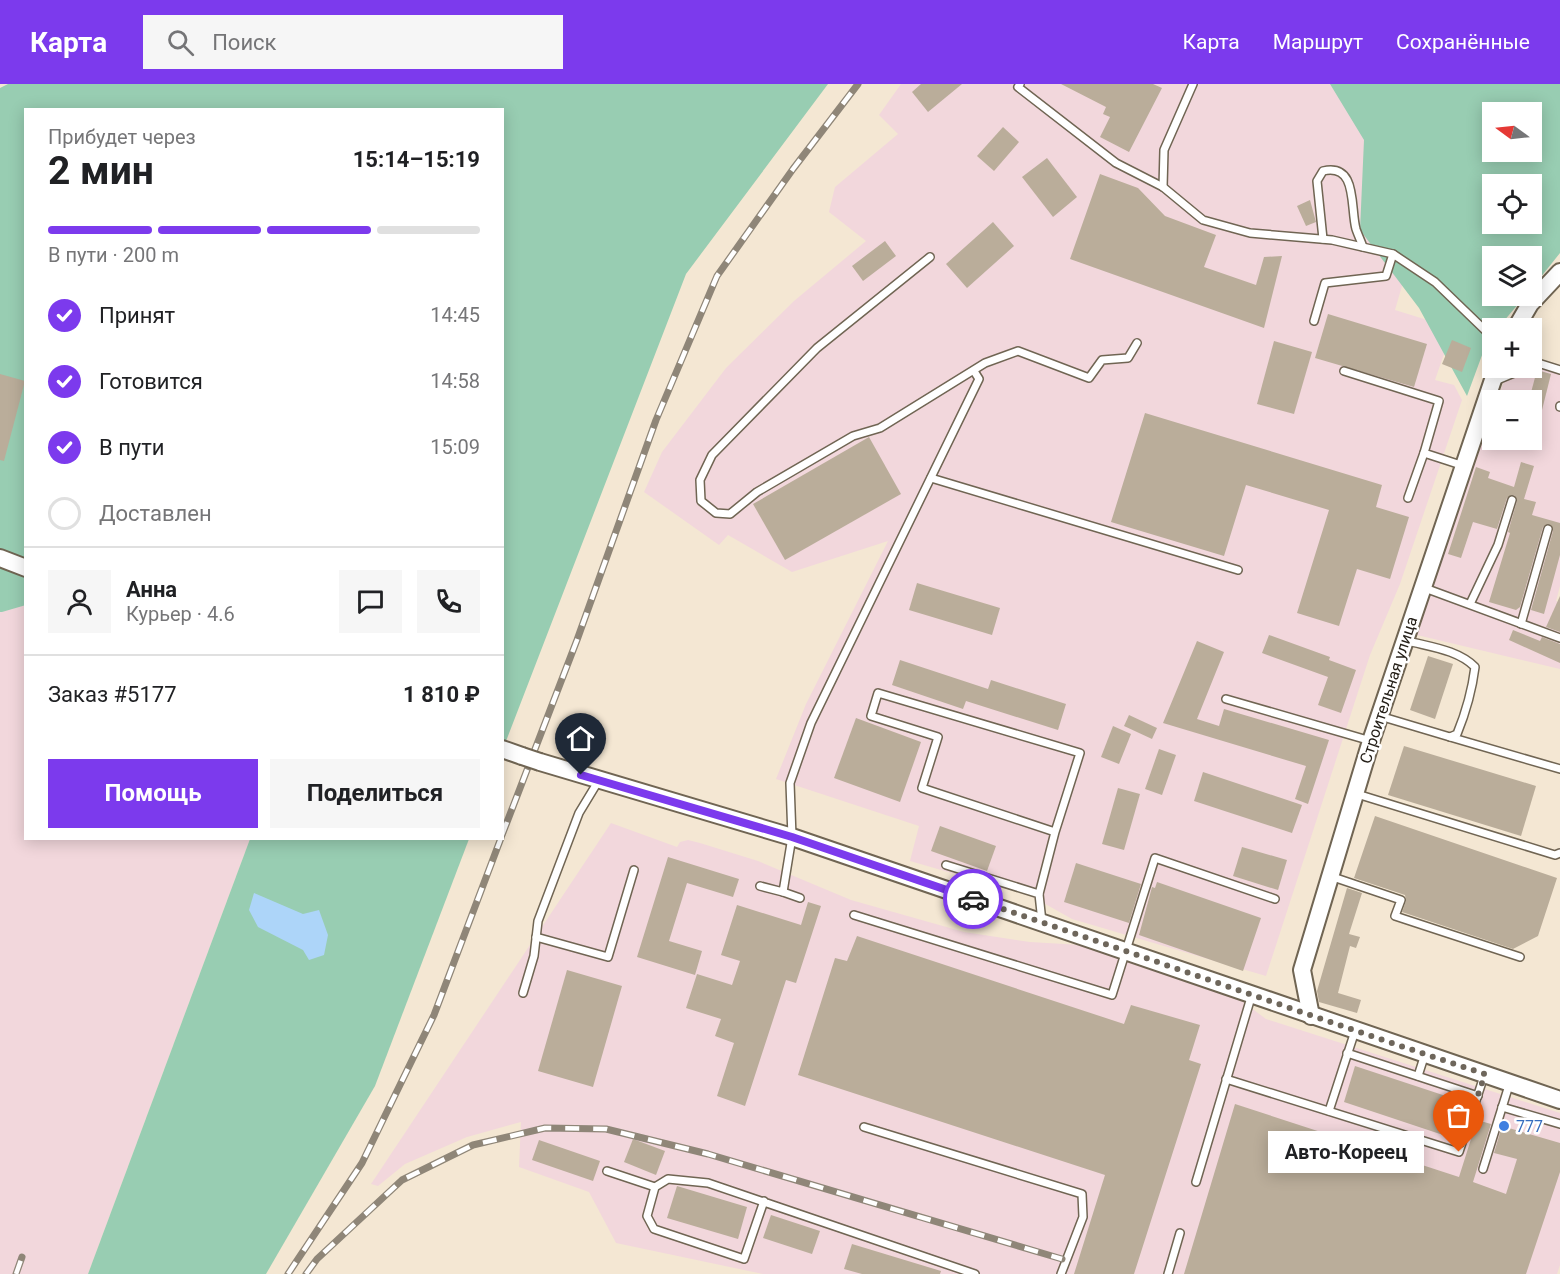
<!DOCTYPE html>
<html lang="ru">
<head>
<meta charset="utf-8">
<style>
	:root { --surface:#fff; --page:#f6f6f6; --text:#202124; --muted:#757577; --line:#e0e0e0; --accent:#7c3aed }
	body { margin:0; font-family:Roboto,sans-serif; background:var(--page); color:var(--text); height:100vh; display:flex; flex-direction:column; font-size:22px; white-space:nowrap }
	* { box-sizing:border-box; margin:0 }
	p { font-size:20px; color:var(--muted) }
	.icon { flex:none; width:33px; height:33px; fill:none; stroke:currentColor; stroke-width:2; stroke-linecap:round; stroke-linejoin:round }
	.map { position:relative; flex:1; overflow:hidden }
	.details { position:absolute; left:24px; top:24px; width:480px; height:732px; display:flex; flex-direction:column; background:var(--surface); border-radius:0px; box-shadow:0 3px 15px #0003 }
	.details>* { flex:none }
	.needle { width:39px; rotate:285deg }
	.buttons { position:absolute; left:1482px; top:18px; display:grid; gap:12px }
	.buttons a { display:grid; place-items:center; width:60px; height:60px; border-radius:0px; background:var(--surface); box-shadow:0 3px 15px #0003; font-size:30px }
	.pin { position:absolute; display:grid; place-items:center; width:51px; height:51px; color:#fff; margin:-62px -26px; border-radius:50% 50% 50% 0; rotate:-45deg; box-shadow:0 0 6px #0007 }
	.pin .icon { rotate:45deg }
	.courier { position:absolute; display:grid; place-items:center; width:60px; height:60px; margin:-30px; border:4px solid #7c3aed; border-radius:50%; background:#fff; color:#222; box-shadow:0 2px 8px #0007 }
	.bubble { position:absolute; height:42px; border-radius:0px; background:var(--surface); box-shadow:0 3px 15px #0003; font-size:20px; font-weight:700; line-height:42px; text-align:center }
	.overview em { font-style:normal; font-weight:700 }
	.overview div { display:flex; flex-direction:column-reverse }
	.overview { display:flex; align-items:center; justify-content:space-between; height:102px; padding:0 24px }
	h1 { font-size:39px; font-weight:700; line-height:45px }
	.bar { display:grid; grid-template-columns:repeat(4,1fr); gap:9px 6px; align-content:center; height:72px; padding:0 24px }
	.bar i { height:8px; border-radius:4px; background:var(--line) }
	.bar .active { background:var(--accent) }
	.bar p { grid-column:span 4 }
	.line { display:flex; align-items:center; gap:15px; padding:0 24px; border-top:2px solid var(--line) }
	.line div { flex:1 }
	.round { display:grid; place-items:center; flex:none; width:63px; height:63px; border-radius:0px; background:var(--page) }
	ol { padding:0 24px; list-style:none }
	li { display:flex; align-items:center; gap:18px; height:66px }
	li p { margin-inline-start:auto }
	li .icon { padding:6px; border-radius:50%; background:var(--accent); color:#fff; stroke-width:4 }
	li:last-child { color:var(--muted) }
	li i { width:33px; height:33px; border:3px solid var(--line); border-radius:50% }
	.primary-button { display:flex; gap:12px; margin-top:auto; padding:12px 24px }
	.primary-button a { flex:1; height:69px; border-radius:0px; background:var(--accent); color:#fff; font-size:24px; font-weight:700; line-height:69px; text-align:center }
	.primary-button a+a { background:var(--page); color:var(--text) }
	header { display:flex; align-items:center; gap:36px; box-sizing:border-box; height:84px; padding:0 30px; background:var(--accent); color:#fff }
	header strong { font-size:28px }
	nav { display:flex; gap:33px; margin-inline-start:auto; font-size:21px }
	.search { width:420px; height:54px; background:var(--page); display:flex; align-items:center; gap:15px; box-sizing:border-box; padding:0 21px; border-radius:0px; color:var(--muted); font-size:22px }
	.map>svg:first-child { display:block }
	.industrial { fill:#f2d7dc }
	.green { fill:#98cdb2; fill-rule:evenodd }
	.water { fill:#add5f9 }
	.building { fill:#baad9a }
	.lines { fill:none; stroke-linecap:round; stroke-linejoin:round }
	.service-casing { stroke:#706553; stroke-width:10 }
	.tertiary-casing { stroke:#706553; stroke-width:20 }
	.service { stroke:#fff; stroke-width:7 }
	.tertiary { stroke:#fff; stroke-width:16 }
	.rail-casing { stroke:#8f8678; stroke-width:7 }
	.rail { stroke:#fff; stroke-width:4.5; stroke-dasharray:14; stroke-linecap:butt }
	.tertiary-bridge-casing { stroke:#706553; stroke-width:20; stroke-linecap:butt }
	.tertiary-bridge { stroke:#fff; stroke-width:16 }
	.done { stroke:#6e665b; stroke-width:6; stroke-dasharray:0 10.8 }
	.route { stroke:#7c3aed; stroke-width:8 }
	.shop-dot { fill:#3f7fe0; stroke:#fff; stroke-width:2 }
	.labels { text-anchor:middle; stroke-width:5; stroke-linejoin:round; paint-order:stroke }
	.street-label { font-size:16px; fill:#26211a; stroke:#fff }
	.shop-label { font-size:16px; fill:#366cbe; stroke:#fff; text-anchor:start }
</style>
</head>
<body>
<header>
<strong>Карта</strong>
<div class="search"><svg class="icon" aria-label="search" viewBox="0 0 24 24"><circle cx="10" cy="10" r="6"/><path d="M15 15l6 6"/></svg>Поиск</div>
<nav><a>Карта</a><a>Маршрут</a><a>Сохранённые</a></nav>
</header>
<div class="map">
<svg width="1560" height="1190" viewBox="0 0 1560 1190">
	<rect width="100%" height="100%" fill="#f4e7d3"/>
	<!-- industrial -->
	<g class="industrial">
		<polygon points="901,0 1343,0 1420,140 1395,226 1453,244 1435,296 1454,301 1462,316 1400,500 1370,571 1266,892 1072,835 1031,812 910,777 919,742 776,695 806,620 888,457 792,488 728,451 719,461 644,408 662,368 726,284 794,217 866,157 829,128 835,103 898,50 879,31"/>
		<polygon points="1532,274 1560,281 1560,502 1556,517 1560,519 1560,585 1417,551 1492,328 1492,356 1532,356 1532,316 1497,316 1509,284 1532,284"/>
		<polygon points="25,521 26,754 250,755 88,1190 0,1190 0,528"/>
		<polygon points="611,739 677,763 680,758 688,756 700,759 758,777 851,816 964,848 1030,858 1081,861 1231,909 1266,935 1560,1029 1560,1181 1557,1190 763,1190 616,1159 589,1108 519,1083 521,1038 467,1053 405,1080 378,1102 371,1100"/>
	</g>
	<!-- green -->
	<g class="green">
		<polygon points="8,0 828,0 686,190 503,665 502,26 26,26 26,521 2,528 0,528 0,4"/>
		<path d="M1330,0h230v169l-28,35v-32h-40v40h33l-27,32h-6l-25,68 -48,-88 -59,-78 4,-90zM1492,28h40v40h-40zM1492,100h40v40h-40z"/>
		<polygon points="250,755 469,755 375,1002 266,1190 88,1190"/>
	</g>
	<!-- water -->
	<polygon class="water" points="254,809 303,830 319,826 328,851 324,871 309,876 303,866 258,843 249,826"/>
	<!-- building -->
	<g class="building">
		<polygon points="921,0 962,0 928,28 912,8"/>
		<polygon points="1061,0 1153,0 1162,4 1129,68 1100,53 1110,33 1103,30 1106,23"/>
		<polygon points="1003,43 1019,58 994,87 977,72"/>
		<polygon points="1047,74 1077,113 1053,133 1022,93"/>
		<polygon points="1100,90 1138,104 1165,132 1216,151 1204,183 1256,201 1264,173 1282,172 1264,244 1070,175"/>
		<polygon points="1310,116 1316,138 1306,142 1297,122"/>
		<polygon points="993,138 1014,162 967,204 946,180"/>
		<polygon points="885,157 896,172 863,197 852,182"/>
		<polygon points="1328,230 1427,260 1414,303 1315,274"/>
		<polygon points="1452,256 1471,264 1462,288 1442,280"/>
		<polygon points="1274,257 1312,268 1294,330 1257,320"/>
		<polygon points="1537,286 1551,290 1542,326 1532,323 1532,316 1529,316"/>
		<polygon points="0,290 25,297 4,377 0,376"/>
		<polygon points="1145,329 1382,401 1376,423 1409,433 1390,495 1357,485 1339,542 1297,529 1329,426 1246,401 1224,472 1111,438"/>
		<polygon points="869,353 901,410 785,476 753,420"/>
		<polygon points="1521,378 1534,382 1524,415 1536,418 1532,431 1560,439 1560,471 1544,530 1531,526 1553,447 1549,440 1543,443 1520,523 1516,526 1489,518 1510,449 1508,448 1517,417 1514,411 1507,414 1497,445 1473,438 1461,474 1448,470 1476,383 1490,388 1488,394 1514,403"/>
		<polygon points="917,499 1000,524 992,551 909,526"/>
		<polygon points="1560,512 1560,548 1546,543"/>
		<polygon points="1513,546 1540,557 1542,553 1560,560 1560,579 1509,556"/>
		<polygon points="1269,551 1330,573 1329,576 1356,586 1341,629 1318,621 1328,593 1262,569"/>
		<polygon points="1197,557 1224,568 1197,635 1219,642 1224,625 1329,656 1308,720 1295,715 1306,682 1163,639"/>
		<polygon points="1428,572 1453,580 1435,635 1410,626"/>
		<polygon points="900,576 988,605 991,596 1066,620 1058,646 966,617 963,625 892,601"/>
		<polygon points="1129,631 1157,644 1152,655 1124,642"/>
		<polygon points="856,634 921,658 900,718 834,694"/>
		<polygon points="1113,642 1131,650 1119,680 1101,673"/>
		<polygon points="1404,662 1536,702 1521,752 1388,711"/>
		<polygon points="1159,665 1176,671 1162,711 1145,705"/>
		<polygon points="1203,688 1302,721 1292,749 1194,717"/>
		<polygon points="1118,704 1140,710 1124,766 1102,760"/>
		<polygon points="1375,732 1557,794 1538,852 1513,865 1402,828 1406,817 1405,811 1354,794"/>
		<polygon points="940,742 996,762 987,787 931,767"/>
		<polygon points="1242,763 1287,776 1278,806 1233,792"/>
		<polygon points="668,773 739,795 733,813 687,799 669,857 702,867 695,891 637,873"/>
		<polygon points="1076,779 1141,800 1129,839 1064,818"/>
		<polygon points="1157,798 1261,834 1243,887 1139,851 1152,803 1155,804"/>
		<polygon points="1347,804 1362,809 1349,850 1360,853 1356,864 1350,862 1338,909 1361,916 1357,929 1319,918 1317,907"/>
		<polygon points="808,818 821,822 796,899 786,896 745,1022 717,1012 734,959 715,952 721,935 686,924 697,890 732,901 740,877 721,871 737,821 801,841"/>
		<polygon points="857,852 1124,940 1131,921 1200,941 1189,976 1201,980 1134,1190 1074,1190 1105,1091 798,991 835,874 847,877"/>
		<polygon points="567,886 622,902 593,1003 538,987"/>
		<polygon points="1355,982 1461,1017 1449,1053 1344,1018"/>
		<polygon points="1235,1020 1459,1093 1477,1036 1491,1040 1473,1098 1506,1110 1517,1075 1494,1069 1502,1042 1560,1059 1560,1088 1526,1190 1184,1190"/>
		<polygon points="633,1055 665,1067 656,1091 624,1078"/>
		<polygon points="539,1056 600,1077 593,1097 532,1076"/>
		<polygon points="677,1102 747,1123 738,1155 667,1134"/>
		<polygon points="771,1131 820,1147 812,1170 763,1154"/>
		<polygon points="852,1160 941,1187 940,1190 862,1190 844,1185"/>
	</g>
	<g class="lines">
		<defs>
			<g id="service">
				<polyline points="1020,0 1018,3 1116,79 1163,103 1203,136 1250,149 1332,156 1393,170 1435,198 1492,253"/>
				<polyline points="1163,103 1164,66 1193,0"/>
				<path d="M1323,155l-6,-58 6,-10c35,-8 27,36 33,58 2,6 5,12 7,18"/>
				<polyline points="930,173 817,264 712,371 700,396 701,417 716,429 730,430 757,408 853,352 880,344 985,279 1018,267 1089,294 1102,276 1128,274 1137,259"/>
				<polyline points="1314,237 1325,199 1386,192 1393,170"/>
				<polyline points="1532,281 1538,279 1560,286"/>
				<polyline points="1344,287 1439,317 1424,369 1464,382"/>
				<polyline points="1495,297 1526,284"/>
				<polyline points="1560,323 1560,322"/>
				<polyline points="931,394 1238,486"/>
				<polyline points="1408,414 1424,369"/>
				<polyline points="1422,503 1560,554"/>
				<polyline points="1470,520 1498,461 1512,416"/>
				<polyline points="1521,540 1548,445"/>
				<polyline points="1226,615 1371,657"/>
				<path d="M1383,633l67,20 7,-3c9,-22 15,-43 18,-67 -17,-17 -44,-20 -67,-26"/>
				<polyline points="1450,653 1560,685"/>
				<polyline points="1357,710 1555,771 1560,769"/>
				<polyline points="946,781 1039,810 1042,838"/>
				<polyline points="1330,792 1401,816 1395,832 1520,873"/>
				<polyline points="760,802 783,808 792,753 790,699 811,639 979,295 974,287"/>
				<polyline points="783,808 800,814"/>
				<polyline points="1039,810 1055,748 922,704 938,653 871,632 878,609 1080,669 1055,748"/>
				<polyline points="854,831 1112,911 1155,774 1275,815"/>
				<polyline points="536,853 608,873 634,786"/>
				<polyline points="523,909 534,872 538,837 579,729 599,696"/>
				<polyline points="1347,969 1478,1012"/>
				<polyline points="1418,992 1425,970"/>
				<polyline points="1226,995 1459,1068 1484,992"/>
				<polyline points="1502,1023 1560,1040"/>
				<polyline points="1329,1027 1355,947"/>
				<polyline points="864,1043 1082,1110 1083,1133 1061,1190"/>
				<polyline points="1483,1085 1510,998"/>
				<polyline points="607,1087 655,1103"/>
				<polyline points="1196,1098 1252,910"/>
				<polyline points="764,1117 744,1175 654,1145 647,1132 655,1103 668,1095 708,1099 975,1190"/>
				<polyline points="1168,1190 1180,1149"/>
			</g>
			<g id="tertiary">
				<polyline points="1516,244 1530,220 1560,188"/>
				<polyline points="0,474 26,484"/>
				<polyline points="502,665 522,672"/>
				<polyline points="540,678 792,753 1560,1016"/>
				<polyline points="1311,932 1302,886 1371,657 1497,284"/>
			</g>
		</defs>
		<!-- service casing -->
		<use href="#service" class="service-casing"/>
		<!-- tertiary casing -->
		<use href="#tertiary" class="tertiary-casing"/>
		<!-- service -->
		<use href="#service" class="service"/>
		<!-- tertiary -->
		<use href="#tertiary" class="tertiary"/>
		<defs>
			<g id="rail">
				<polyline points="502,751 577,556 656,336 717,192 793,85 858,0"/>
				<polyline points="16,1190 22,1173"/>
				<polyline points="288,1190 362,1079 434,931 501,754"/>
				<polyline points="306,1190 317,1175 402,1096 473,1061 545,1044 606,1045 708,1070 1062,1175"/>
			</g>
		</defs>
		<!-- rail casing -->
		<use href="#rail" class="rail-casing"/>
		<!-- rail -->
		<use href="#rail" class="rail"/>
		<defs>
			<polyline id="tertiary-bridge" points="522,672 540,678"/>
		</defs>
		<!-- tertiary-bridge casing -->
		<use href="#tertiary-bridge" class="tertiary-bridge-casing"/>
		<!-- tertiary-bridge -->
		<use href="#tertiary-bridge" class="tertiary-bridge"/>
	</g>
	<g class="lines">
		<!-- done -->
		<path class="done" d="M973,815c171,57 341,119 512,175l-26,78"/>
		<!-- route -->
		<polyline class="route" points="581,691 792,753 973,815"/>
	</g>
	<!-- markers -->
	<circle class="shop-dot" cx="1504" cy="1042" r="6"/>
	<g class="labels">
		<!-- street labels -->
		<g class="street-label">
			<text transform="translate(1388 606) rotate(-72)" y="6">Строительная улица</text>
		</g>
		<!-- shop labels -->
		<g class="shop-label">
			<text x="1516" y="1048">777</text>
		</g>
	</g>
</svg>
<div class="buttons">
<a><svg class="needle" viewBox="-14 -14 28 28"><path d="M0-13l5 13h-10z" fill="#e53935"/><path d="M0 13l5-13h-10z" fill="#757577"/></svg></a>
<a><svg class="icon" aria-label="locate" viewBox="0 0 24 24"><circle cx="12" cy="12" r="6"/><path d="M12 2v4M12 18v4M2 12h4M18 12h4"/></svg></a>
<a><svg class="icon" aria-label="layers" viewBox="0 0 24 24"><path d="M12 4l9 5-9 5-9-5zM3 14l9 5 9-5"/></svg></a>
<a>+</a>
<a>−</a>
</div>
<div class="pin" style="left:1459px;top:1068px;background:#ea580c"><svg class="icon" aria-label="bag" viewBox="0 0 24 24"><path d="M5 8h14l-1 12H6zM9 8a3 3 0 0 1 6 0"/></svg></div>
<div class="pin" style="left:581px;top:691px;background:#1f2937"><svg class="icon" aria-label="home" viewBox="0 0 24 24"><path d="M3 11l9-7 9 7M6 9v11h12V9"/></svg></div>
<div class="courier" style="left:973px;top:815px"><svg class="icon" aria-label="car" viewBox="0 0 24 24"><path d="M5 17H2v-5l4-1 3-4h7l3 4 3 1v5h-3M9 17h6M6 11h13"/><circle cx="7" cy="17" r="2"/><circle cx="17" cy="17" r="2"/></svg></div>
<div class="bubble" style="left:1268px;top:1047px;width:156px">Авто-Кореец</div>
<section class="details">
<div class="overview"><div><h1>2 мин</h1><p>Прибудет через</p></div><em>15:14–15:19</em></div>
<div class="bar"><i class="active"></i><i class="active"></i><i class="active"></i><i></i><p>В пути · 200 m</p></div>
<ol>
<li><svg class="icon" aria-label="check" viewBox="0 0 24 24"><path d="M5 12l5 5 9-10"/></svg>Принят<p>14:45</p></li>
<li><svg class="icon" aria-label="check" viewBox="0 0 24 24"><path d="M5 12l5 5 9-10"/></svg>Готовится<p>14:58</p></li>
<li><svg class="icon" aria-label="check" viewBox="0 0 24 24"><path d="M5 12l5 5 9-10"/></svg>В пути<p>15:09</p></li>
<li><i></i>Доставлен</li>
</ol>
<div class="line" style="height:108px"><a class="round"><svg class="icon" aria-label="person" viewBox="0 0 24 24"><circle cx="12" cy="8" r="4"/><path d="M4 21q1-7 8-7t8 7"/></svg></a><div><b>Анна</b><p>Курьер · 4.6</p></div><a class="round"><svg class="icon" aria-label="chat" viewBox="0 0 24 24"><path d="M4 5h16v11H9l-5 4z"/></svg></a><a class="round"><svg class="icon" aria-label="phone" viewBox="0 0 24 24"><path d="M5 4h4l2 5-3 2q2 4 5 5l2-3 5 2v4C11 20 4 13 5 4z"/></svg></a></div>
<div class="line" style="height:78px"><div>Заказ #5177</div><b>1 810 ₽</b></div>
<div class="primary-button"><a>Помощь</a><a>Поделиться</a></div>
</section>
</div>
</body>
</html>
